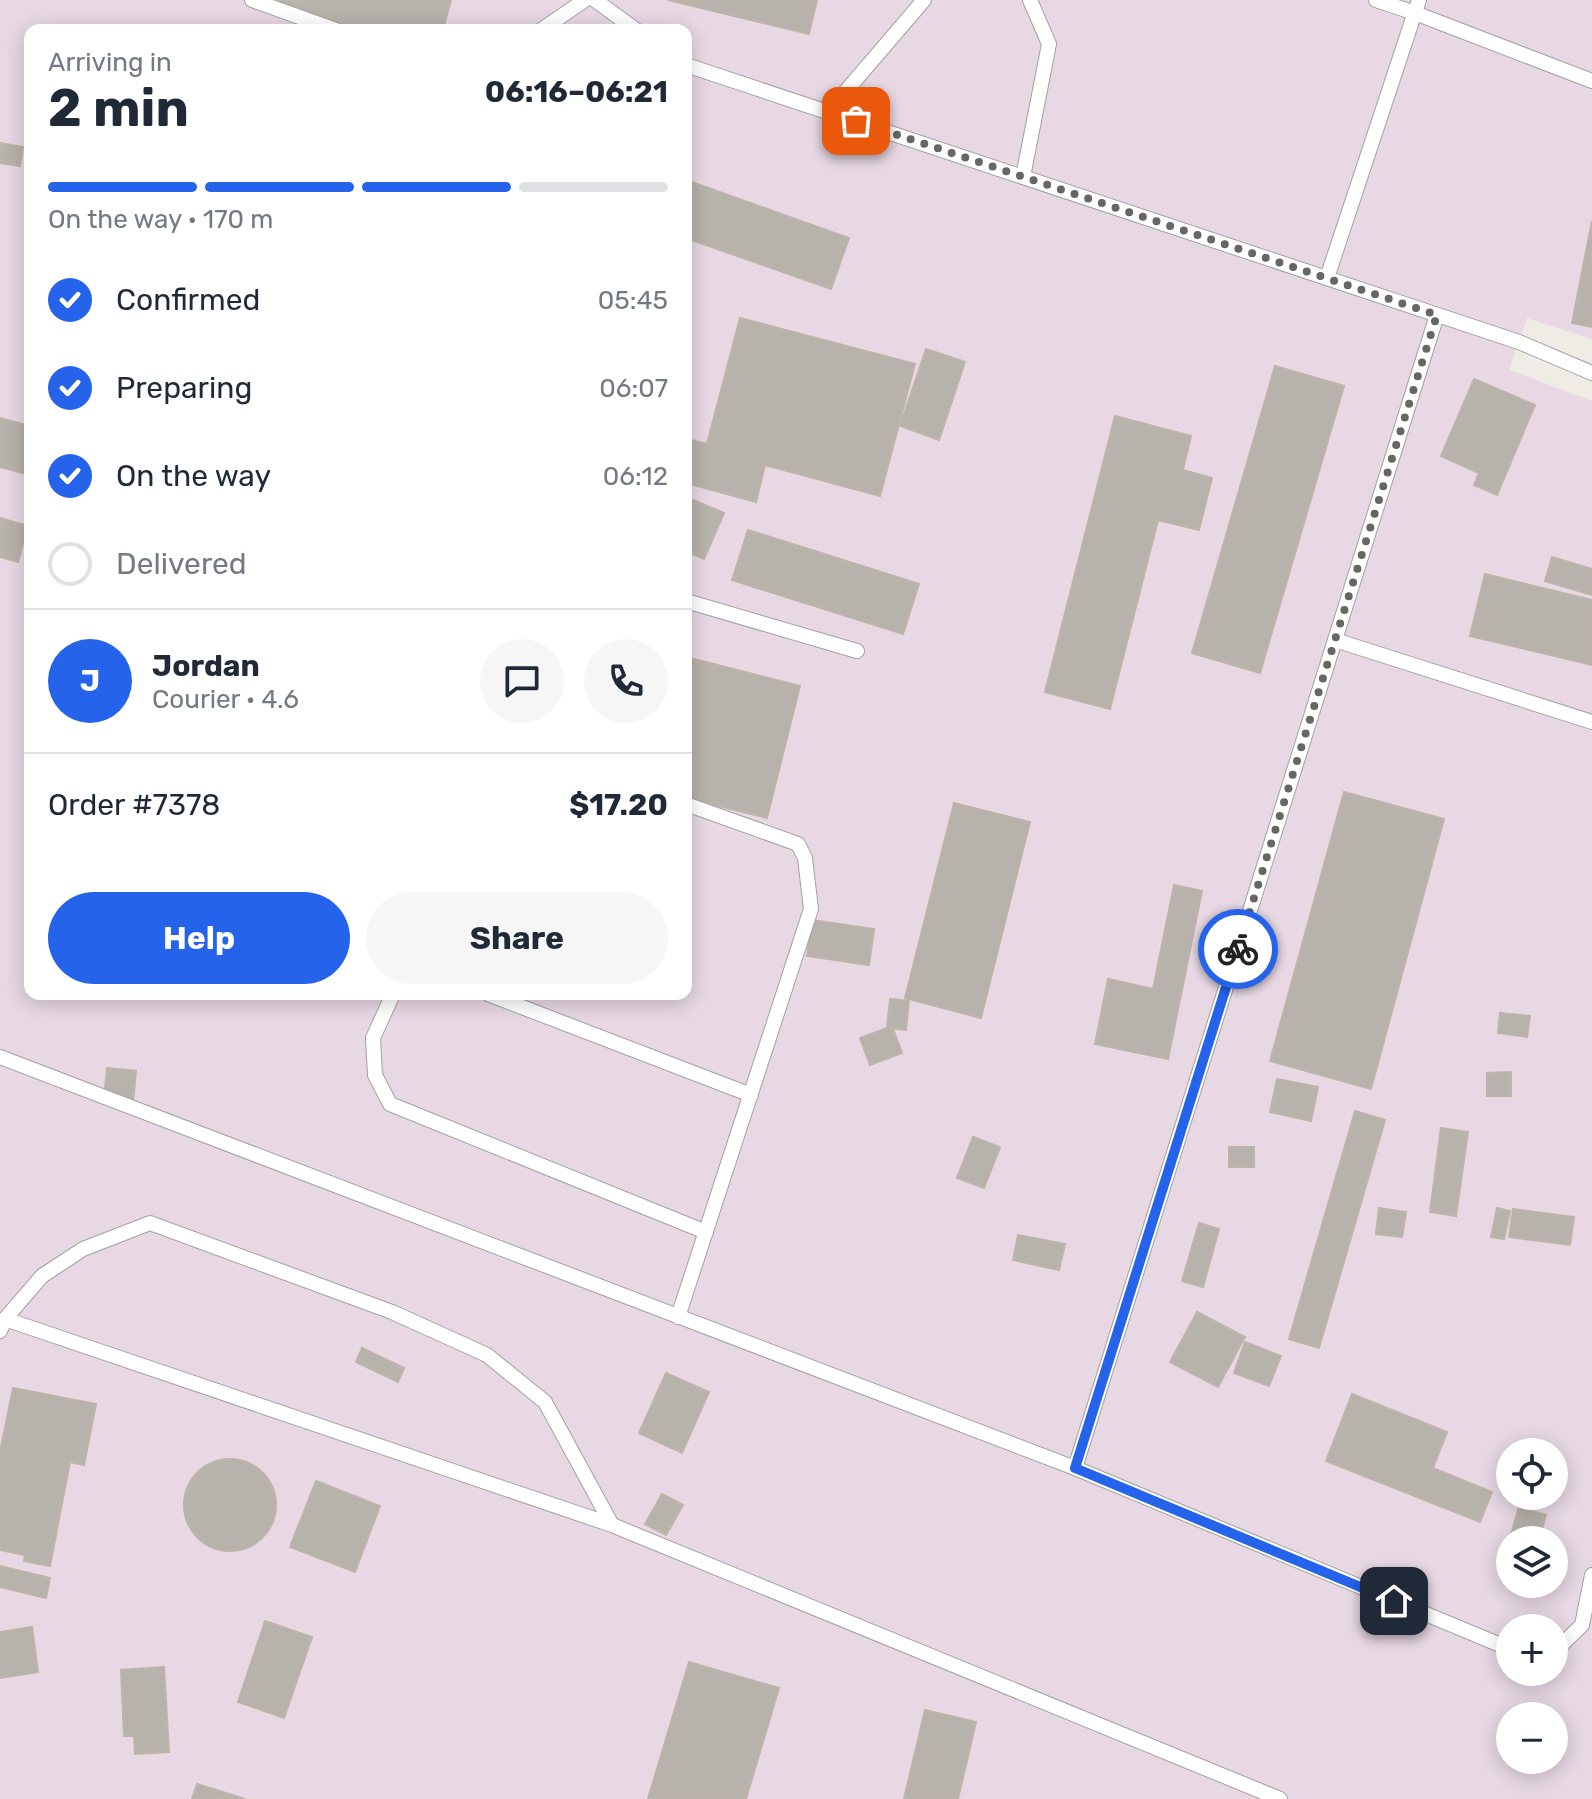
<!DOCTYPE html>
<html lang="en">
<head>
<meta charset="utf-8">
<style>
	:root { --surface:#fff; --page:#f6f6f7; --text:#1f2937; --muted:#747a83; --line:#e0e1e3; --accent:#2563eb }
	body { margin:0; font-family:Rubik,sans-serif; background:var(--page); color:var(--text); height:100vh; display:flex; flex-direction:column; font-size:30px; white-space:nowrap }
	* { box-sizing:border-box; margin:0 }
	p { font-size:26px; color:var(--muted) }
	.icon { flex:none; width:44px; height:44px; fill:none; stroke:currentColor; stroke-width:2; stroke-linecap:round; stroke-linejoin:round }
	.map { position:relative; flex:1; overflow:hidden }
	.panel { position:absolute; left:24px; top:24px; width:668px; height:976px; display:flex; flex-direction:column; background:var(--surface); border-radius:16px; box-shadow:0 4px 20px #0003 }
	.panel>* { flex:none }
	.fabs { position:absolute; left:1496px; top:1438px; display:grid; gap:16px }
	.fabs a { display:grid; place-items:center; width:72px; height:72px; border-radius:50%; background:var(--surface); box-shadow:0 4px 20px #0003; font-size:40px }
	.pin { position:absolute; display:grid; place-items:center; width:68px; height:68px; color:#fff; margin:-34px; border-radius:16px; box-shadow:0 4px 12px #0006 }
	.courier { position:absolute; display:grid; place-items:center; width:80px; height:80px; margin:-40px; border:6px solid #2563eb; border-radius:50%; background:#fff; color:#222; box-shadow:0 2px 10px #0007 }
	.head em { font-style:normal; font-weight:700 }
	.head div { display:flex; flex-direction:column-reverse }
	.head { display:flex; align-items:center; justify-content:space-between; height:136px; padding:0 24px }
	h1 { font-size:52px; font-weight:700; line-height:60px }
	.bar { display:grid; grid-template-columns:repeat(4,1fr); gap:12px 8px; align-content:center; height:96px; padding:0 24px }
	.bar i { height:10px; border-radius:6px; background:var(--line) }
	.bar .selected { background:var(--accent) }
	.bar p { grid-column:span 4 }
	.line { display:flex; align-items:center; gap:20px; padding:0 24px; border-top:2px solid var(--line) }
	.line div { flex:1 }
	.round { display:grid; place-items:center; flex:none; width:84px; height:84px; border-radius:42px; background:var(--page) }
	ol { padding:0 24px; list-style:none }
	li { display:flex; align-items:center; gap:24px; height:88px }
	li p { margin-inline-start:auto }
	li .icon { padding:8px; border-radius:50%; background:var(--accent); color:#fff; stroke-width:4 }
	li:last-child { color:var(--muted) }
	li i { width:44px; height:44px; border:4px solid var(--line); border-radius:50% }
	.action { display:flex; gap:16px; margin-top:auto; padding:16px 24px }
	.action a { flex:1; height:92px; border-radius:48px; background:var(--accent); color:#fff; font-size:32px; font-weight:700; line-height:92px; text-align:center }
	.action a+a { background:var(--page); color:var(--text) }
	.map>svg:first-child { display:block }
	.industrial { fill:#e7d8e3; fill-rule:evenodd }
	.building { fill:#b7b2ab; stroke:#beb4a9; stroke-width:2 }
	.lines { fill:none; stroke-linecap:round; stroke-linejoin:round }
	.lane-casing { stroke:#a2a2a2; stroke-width:16 }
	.lane { stroke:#fff; stroke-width:14 }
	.done { stroke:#676664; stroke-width:8; stroke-dasharray:0 14.4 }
	.route { stroke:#2563eb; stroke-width:10 }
</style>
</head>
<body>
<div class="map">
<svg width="1592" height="1799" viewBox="0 0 1592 1799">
	<rect width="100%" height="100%" fill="#eeece5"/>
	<!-- industrial -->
	<path class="industrial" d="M0,0h1592v339l-65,-21 -18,52 83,31v1398h-1592zM30,30h656v964h-656zM1510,1452h44v44h-44zM1510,1540h44v44h-44zM1510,1628h44v44h-44zM1510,1716h44v44h-44z"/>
	<!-- building -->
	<g class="building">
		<polygon points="252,0 451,0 443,30 359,30"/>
		<polygon points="668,0 817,0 809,34"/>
		<polygon points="0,143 23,147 20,166 0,163"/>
		<polygon points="686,180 849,238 831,289 686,238"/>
		<polygon points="1592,221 1592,327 1572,323"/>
		<polygon points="740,318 915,364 880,496 765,465 756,502 686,483 686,448 688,439 707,444"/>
		<polygon points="926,349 965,362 939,440 900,426"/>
		<polygon points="1275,366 1344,386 1260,673 1192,653"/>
		<polygon points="1474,379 1535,405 1497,495 1474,485 1479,473 1441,456"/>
		<polygon points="1115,416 1191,436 1183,470 1212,478 1199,530 1158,520 1110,709 1045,692"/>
		<polygon points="0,418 30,426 30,475 0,467"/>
		<polygon points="686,497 724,513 704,559 686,551"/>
		<polygon points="0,518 28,526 18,562 0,557"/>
		<polygon points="748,530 919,584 903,634 732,580"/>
		<polygon points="1552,557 1592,569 1592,595 1545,581"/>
		<polygon points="1485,574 1592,600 1592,665 1470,636"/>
		<polygon points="686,657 800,686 767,818 686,798"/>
		<polygon points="1344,792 1444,819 1371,1089 1270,1061"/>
		<polygon points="954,803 1030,822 981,1018 905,998"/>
		<polygon points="1174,885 1202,891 1168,1059 1095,1044 1108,979 1153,989"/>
		<polygon points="812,920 874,929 869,965 807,956"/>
		<polygon points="890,999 909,1001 906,1030 887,1028"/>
		<polygon points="1500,1013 1530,1016 1527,1037 1498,1033"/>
		<polygon points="892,1026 902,1053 870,1065 860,1038"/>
		<polygon points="107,1068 136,1071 133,1103 104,1099"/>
		<polygon points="1511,1072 1511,1096 1487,1096 1487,1073"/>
		<polygon points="1277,1079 1318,1087 1311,1121 1270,1112"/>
		<polygon points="1355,1111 1385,1120 1319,1348 1289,1339"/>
		<polygon points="1441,1128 1468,1132 1456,1216 1430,1212"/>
		<polygon points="973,1137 1000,1147 984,1188 957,1178"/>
		<rect x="1229" y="1147" width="25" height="20"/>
		<polygon points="1379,1208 1406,1212 1402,1237 1376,1234"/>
		<polygon points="1497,1208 1510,1211 1504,1239 1491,1237"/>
		<polygon points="1513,1209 1574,1217 1570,1245 1509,1237"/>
		<polygon points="1199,1223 1219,1229 1203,1287 1182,1281"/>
		<polygon points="1018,1235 1065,1244 1059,1270 1013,1260"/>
		<polygon points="1197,1312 1245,1337 1218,1387 1170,1362"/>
		<polygon points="1245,1342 1281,1356 1269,1386 1234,1373"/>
		<polygon points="362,1348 404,1368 398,1382 356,1362"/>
		<polygon points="666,1373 709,1392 682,1453 639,1433"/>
		<polygon points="13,1388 96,1404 84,1465 70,1462 50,1566 24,1561 25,1555 0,1550 0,1452"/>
		<polygon points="1352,1394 1447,1432 1433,1468 1492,1492 1480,1522 1326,1461"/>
		<circle cx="230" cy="1505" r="46"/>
		<polygon points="316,1481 380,1506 355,1572 290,1547"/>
		<polygon points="662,1494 683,1505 666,1535 645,1524"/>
		<polygon points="1519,1507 1546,1515 1539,1540 1510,1540 1510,1568 1502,1565"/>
		<polygon points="0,1566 50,1578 46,1598 0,1587"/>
		<polygon points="265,1621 312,1637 284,1718 238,1702"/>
		<polygon points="32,1627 38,1672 0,1678 0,1632"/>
		<polygon points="689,1662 779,1688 746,1799 648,1799"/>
		<polygon points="164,1667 169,1752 135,1754 134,1736 124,1736 121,1670"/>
		<polygon points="925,1710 976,1722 958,1799 904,1799"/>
		<polygon points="197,1784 245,1799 192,1799"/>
	</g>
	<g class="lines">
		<defs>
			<g id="lane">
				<polyline points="252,0 336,30"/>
				<polyline points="595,0 636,30"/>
				<polyline points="1376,0 1415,13 1592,81"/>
				<polyline points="541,30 585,0"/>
				<polyline points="686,65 1519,342 1592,373"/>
				<polyline points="828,112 924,0"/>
				<polyline points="1023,177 1049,44 1030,0"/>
				<polyline points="1327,278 1419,0"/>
				<polyline points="686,601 857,651"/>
				<polyline points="1335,640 1592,722"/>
				<polyline points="393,994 373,1038 375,1075 390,1104 706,1232"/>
				<polyline points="488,994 751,1095"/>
				<polyline points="0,1057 1075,1468 1510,1649"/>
				<polyline points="678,1317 811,909 805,858 798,844 686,804"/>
				<polyline points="5,1319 612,1525 1280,1799"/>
				<polyline points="0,1331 5,1319 42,1276 83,1249 150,1223 392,1312 487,1355 545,1402 612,1525"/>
				<polyline points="1075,1468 1437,315"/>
				<polyline points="1554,1652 1582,1625 1592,1575"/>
			</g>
		</defs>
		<!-- lane casing -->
		<use href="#lane" class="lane-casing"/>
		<!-- lane -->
		<use href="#lane" class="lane"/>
	</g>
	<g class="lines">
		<!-- done -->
		<polyline class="done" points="856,121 1437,315 1238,949"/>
		<!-- route -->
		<polyline class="route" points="1238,949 1075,1468 1394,1601"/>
	</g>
</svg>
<div class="fabs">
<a><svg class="icon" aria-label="locate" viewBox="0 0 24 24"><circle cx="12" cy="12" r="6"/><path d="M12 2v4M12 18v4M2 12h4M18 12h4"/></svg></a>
<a><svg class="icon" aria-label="layers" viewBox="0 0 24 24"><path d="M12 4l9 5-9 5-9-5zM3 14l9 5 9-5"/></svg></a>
<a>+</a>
<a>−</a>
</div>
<div class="pin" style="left:856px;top:121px;background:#ea580c"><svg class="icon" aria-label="bag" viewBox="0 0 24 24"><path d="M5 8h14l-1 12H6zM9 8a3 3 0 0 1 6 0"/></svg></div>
<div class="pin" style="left:1394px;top:1601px;background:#1f2937"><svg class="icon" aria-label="home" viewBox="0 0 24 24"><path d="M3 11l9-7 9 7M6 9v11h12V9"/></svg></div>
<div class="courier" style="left:1238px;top:949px"><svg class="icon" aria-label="bike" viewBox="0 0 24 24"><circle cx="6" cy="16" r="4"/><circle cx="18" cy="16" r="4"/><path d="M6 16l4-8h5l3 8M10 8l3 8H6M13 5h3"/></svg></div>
<section class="panel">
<div class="head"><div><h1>2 min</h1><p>Arriving in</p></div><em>06:16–06:21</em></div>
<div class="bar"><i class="selected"></i><i class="selected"></i><i class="selected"></i><i></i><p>On the way · 170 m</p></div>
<ol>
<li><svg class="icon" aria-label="check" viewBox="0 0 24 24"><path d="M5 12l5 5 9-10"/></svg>Confirmed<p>05:45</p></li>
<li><svg class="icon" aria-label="check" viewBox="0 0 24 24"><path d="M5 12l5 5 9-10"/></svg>Preparing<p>06:07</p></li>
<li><svg class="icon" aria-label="check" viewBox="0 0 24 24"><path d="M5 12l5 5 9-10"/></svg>On the way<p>06:12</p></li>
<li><i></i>Delivered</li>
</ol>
<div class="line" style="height:144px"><b class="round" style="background:var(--accent);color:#fff">J</b><div><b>Jordan</b><p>Courier · 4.6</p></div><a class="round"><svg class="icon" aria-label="chat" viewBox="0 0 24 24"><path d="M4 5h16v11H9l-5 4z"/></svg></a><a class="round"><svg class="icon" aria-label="phone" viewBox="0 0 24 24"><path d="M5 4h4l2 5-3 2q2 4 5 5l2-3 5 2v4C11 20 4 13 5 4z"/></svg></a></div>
<div class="line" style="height:104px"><div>Order #7378</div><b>$17.20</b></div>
<div class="action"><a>Help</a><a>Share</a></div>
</section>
</div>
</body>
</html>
